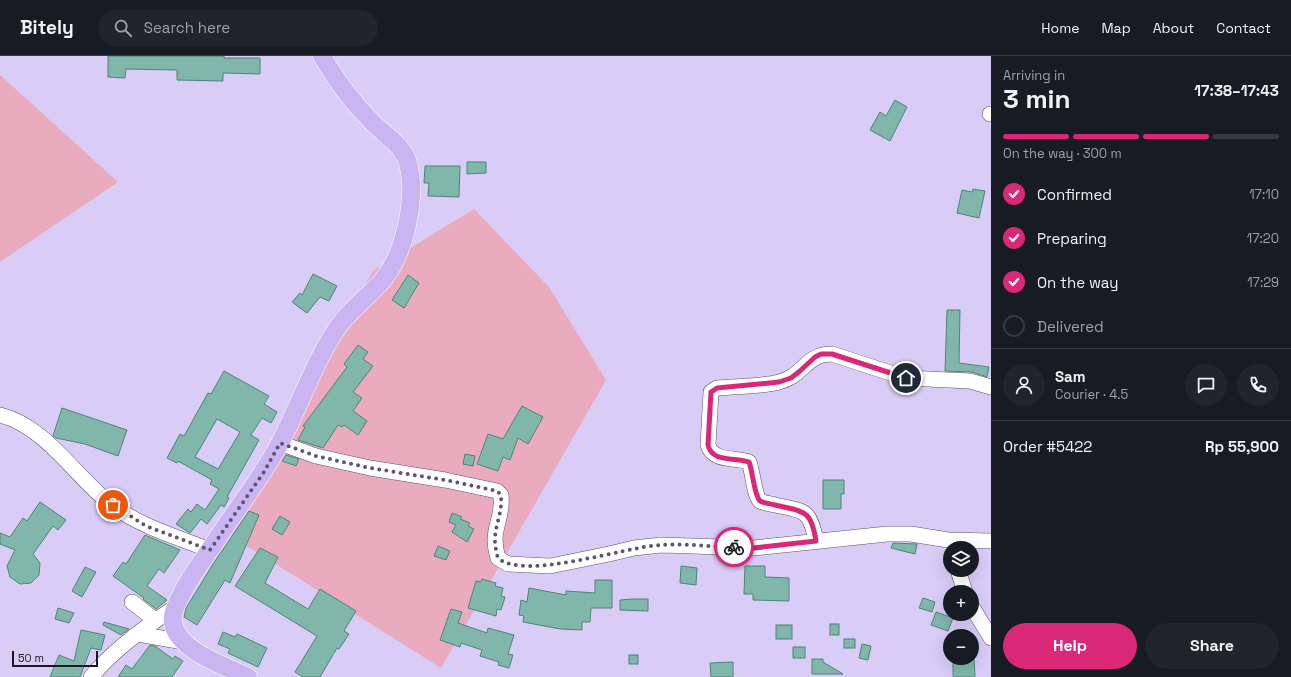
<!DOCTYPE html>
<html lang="en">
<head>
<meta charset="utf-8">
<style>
	:root { --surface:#171b24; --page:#20242c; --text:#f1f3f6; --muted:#9ea1a6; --line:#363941; --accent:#db2777 }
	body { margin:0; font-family:"Space Grotesk",sans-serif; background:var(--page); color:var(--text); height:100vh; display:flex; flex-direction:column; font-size:15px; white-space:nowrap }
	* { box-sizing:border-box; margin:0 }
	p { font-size:13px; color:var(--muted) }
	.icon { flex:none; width:22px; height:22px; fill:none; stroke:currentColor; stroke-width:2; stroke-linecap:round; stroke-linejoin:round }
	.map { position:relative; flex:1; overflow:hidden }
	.sheet { display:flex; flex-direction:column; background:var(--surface); width:300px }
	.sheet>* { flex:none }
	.controls { position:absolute; left:943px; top:485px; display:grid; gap:8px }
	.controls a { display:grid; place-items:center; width:36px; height:36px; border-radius:50%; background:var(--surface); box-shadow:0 4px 16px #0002; font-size:20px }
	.scale { position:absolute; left:12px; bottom:10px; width:86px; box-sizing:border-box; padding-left:4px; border:2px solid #1c1726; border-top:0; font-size:11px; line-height:14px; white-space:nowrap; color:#1c1726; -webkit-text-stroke:3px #d9ccf7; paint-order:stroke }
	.pin { position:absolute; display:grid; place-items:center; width:34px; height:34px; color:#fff; margin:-17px; border:2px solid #fff; border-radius:50%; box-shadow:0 1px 4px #0007 }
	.courier { position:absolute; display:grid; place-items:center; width:40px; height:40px; margin:-20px; border:3px solid #db2777; border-radius:50%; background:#fff; color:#222; box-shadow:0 1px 5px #0007 }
	.summary em { font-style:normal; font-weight:700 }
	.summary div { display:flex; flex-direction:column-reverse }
	.summary { display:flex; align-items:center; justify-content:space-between; height:68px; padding:0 12px }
	h1 { font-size:26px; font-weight:700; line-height:30px }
	.bar { display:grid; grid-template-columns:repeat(4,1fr); gap:6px 4px; align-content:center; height:48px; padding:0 12px }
	.bar i { height:5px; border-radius:3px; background:var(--line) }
	.bar .active { background:var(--accent) }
	.bar p { grid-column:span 4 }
	.line { display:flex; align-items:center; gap:10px; padding:0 12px; border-top:1px solid var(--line) }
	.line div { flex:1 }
	.round { display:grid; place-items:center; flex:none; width:42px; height:42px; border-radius:21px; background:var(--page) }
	ol { padding:0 12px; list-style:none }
	li { display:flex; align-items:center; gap:12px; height:44px }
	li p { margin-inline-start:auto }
	li .icon { padding:4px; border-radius:50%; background:var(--accent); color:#fff; stroke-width:4 }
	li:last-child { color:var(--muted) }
	li i { width:22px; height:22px; border:2px solid var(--line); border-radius:50% }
	.primary-button { display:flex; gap:8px; margin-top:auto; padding:8px 12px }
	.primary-button a { flex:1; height:46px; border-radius:24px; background:var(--accent); color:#fff; font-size:16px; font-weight:700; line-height:46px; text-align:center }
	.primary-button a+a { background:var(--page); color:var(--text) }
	header { display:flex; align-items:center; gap:24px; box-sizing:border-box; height:56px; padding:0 20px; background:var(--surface); border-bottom:1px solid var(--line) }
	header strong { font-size:19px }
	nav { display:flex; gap:22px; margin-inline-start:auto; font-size:14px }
	.search { width:280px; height:36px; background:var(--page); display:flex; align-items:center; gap:10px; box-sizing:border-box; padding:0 14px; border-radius:22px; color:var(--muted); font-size:15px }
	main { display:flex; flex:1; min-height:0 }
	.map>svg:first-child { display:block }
	.green { fill:#eaabbe }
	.building { fill:#80b7aa; stroke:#4f8479; fill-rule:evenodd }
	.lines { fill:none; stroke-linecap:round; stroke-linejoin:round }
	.minor-casing { stroke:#5d5176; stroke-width:16 }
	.major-casing { stroke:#fff; stroke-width:19 }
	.minor { stroke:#fff; stroke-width:15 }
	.major { stroke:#cab4f2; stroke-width:18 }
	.done { stroke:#5e566f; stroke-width:4; stroke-dasharray:0 7.2 }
	.route { stroke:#db2777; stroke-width:5 }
</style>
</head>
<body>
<header>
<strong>Bitely</strong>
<div class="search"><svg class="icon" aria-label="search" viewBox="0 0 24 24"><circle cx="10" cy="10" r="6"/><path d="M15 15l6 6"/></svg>Search here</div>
<nav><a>Home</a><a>Map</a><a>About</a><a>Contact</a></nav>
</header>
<main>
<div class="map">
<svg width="991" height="621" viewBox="0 0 991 621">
	<rect width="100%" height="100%" fill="#d9ccf7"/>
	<!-- green -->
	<g class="green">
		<polygon points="0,19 118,126 0,206"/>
		<polygon points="474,153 549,231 606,324 441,612 223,475 373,215"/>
	</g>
	<!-- building -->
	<g class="building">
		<polygon points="108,0 224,0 224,2 260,2 260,18 223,17 223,25 177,24 177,14 126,13 125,22 108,21"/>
		<polygon points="895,44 907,51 890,85 870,74 880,56 886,60"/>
		<polygon points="467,106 486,106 486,117 467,118"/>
		<polygon points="425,110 460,110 459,141 428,140 429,127 424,127"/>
		<polygon points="973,133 985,135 979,162 957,157 962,134 972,136"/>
		<polygon points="313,218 337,230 329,245 320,241 307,257 292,246 300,237 302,239"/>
		<polygon points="408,219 419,227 404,252 392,244"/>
		<polygon points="947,254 960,254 959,307 989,311 987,321 972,316 945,315"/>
		<polygon points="358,289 368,296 363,303 373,310 353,336 362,342 353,355 367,365 358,379 344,369 342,371 338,369 323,392 298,384 305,371 303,370 347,311 344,308"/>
		<path d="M224,315l45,25 -5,8 13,8 -6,11 -9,-5 -11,17 8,5 -32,57 2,1 -5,9 -3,-2 -14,19 -6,-5 -11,14 -14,-9 12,-15 3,3 6,-8 8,6 14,-21 -9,-5 2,-4 -34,-19 -1,2 -10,-5 13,-24 4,2 24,-43 3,1zM217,363l23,13 -22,37 -23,-12z"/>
		<polygon points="522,350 543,361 528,388 518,382 510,404 503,401 498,415 477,408 488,378 503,383"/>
		<polygon points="62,352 127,374 118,400 85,388 56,382 53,380"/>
		<polygon points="465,398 475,400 473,410 463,408"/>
		<polygon points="286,399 299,403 296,410 282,405"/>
		<polygon points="823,424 844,424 844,438 841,438 841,453 823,453"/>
		<polygon points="40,446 66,464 58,474 53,470 33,498 40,507 39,519 31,527 20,528 10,521 7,510 15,494 0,488 0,477 10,481 23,462 27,465"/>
		<polygon points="249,455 259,459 230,527 225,524 197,569 184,561 186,552 213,508"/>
		<polygon points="452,457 462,461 460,463 470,467 468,470 474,473 467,486 452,476 456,469 449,466"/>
		<polygon points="280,460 290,466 282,479 272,473"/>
		<polygon points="145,479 180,494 164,517 159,513 147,530 167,544 156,553 143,543 144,542 113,520 123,506 126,508"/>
		<polygon points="893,487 917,488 915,498 891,492"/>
		<polygon points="438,490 450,495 446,504 434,500"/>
		<polygon points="260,492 278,501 265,527 308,553 320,533 356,555 344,575 349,578 339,593 337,592 320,621 303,621 295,616 317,580 235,530"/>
		<polygon points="681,510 697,512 696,529 680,527"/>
		<polygon points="745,510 765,510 765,521 789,522 789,545 753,544 753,538 744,538"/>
		<polygon points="85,511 96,516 82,541 72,535"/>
		<polygon points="482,523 496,527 495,530 503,532 501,540 505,541 501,554 497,553 496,560 468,552 476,525 481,526"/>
		<polygon points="595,524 612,524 612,552 591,552 590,566 582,566 582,574 560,573 523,566 524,560 519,559 521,544 527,546 529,532 566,539 566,535 595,537"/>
		<polygon points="923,542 935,546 932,556 919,552"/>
		<polygon points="633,543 648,543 648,555 620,554 620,544"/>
		<polygon points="58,552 74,557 69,567 55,563"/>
		<polygon points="451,553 462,556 458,567 487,577 488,572 514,579 508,598 513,599 509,612 498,609 499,606 480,600 482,594 461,587 460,591 440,584"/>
		<polygon points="936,556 953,562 948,575 931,569"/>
		<polygon points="104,566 129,573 121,579 103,569"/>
		<rect x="830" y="568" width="9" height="11"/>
		<rect x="776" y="569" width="16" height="14"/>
		<polygon points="81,574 105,579 101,594 91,592 80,621 50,621 59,599 74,605"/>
		<polygon points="223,576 235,581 237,578 267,592 258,611 228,597 230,593 218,588"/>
		<rect x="844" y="583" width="11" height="9"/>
		<polygon points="862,588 871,590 868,604 859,602"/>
		<polygon points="150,589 155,590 173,603 175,600 183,605 172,621 118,621 126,609 132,613"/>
		<rect x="793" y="591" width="12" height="11"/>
		<rect x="629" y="599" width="9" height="9"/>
		<polygon points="953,602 974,602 975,621 953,621"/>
		<polygon points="812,603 823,603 823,606 843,618 812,618"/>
		<polygon points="733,606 733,621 711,621 710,607"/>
	</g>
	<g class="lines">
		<defs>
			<g id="minor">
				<polyline points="990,58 991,58"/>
				<path d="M0,359c46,11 76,63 113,91 29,21 64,31 97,44"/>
				<path d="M280,387l36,13 54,12 75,12 52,11 4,4c3,25 -12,34 -3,63l10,6 42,2 59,-12 25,-6 27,-3 93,3 133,-14h24l37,6 43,1"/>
				<path d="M816,485c-6,-32 -12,-30 -41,-36 -4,-1 -11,-2 -15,-4 -6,-6 -7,-29 -11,-39 -14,-5 -36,0 -41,-17l3,-53 6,-4c20,-2 43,-1 62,-6 25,-6 26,-28 53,-28l74,24 64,3 21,6"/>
				<polyline points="958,514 965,536"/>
				<polyline points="132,546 155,564"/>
				<polyline points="972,551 991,582"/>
				<polyline points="138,578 184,586"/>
				<path d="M91,621c22,-27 54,-50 83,-69"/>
			</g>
			<path id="major" d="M248,621c-23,-11 -70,-26 -75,-54 -4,-19 33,-67 44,-84 21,-32 45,-62 63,-96 20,-38 34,-81 58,-116 12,-17 29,-29 43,-45 24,-27 36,-84 27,-119 -5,-18 -23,-28 -35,-40 -19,-19 -38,-44 -51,-67"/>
		</defs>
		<!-- minor casing -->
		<use href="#minor" class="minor-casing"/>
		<!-- major casing -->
		<use href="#major" class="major-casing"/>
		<!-- minor -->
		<use href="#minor" class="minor"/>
		<!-- major -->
		<use href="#major" class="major"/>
	</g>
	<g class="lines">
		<!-- done -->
		<path class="done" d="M113,449l33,21 64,24 54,-78 16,-29 36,13 54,12 75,12 52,11 4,4c2,26 -12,34 -3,63 25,23 127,-11 162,-13 24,-2 49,2 74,2"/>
		<!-- route -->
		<path class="route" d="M734,491l20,1 62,-7c-5,-32 -12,-29 -41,-36 -4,-1 -11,-2 -15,-4 -6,-6 -7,-29 -11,-39 -14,-5 -37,1 -41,-17l3,-53 6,-4 62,-6 12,-4 9,-7 15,-14 6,-3h11l74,24"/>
	</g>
</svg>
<div class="controls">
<a><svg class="icon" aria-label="layers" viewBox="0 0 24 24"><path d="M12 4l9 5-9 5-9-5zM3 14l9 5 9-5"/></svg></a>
<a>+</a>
<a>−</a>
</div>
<div class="scale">50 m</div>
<div class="pin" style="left:113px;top:449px;background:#ea580c"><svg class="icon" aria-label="bag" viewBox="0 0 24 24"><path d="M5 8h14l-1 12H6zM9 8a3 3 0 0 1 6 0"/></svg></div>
<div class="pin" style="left:906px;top:322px;background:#1f2937"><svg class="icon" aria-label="home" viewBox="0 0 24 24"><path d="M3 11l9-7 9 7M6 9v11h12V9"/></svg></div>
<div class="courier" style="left:734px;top:491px"><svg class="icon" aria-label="bike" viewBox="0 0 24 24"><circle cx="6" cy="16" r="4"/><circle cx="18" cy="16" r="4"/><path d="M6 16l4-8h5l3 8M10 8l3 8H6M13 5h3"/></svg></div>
</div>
<section class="sheet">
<div class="summary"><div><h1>3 min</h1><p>Arriving in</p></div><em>17:38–17:43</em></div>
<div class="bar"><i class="active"></i><i class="active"></i><i class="active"></i><i></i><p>On the way · 300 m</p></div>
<ol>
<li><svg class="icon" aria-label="check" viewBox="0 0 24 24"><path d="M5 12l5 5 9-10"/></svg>Confirmed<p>17:10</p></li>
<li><svg class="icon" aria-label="check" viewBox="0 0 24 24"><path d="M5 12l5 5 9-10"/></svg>Preparing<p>17:20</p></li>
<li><svg class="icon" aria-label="check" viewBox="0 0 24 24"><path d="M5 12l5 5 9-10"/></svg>On the way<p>17:29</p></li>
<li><i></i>Delivered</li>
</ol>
<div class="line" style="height:72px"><a class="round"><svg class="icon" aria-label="person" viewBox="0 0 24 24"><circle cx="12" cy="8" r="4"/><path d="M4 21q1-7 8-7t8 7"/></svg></a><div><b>Sam</b><p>Courier · 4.5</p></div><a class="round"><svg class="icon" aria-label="chat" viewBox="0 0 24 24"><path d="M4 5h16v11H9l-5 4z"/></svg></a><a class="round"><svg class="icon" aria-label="phone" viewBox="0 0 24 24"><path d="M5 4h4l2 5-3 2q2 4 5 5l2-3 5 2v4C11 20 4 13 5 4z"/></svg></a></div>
<div class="line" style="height:52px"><div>Order #5422</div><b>Rp 55,900</b></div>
<div class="primary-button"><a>Help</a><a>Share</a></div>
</section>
</main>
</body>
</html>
